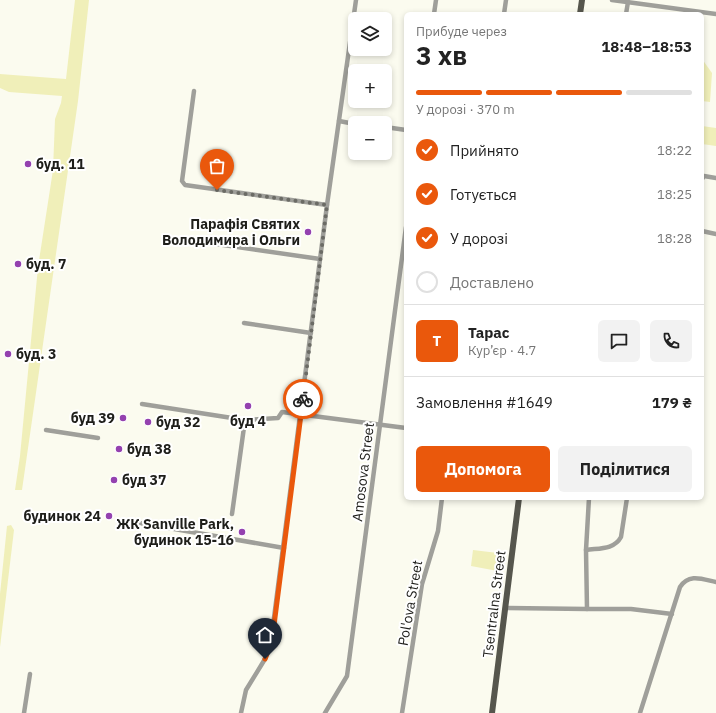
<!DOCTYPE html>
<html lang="uk">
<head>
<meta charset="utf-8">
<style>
	:root { --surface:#fff; --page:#f2f2f2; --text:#222; --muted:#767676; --line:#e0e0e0; --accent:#ea580c }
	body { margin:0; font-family:"IBM Plex Sans",sans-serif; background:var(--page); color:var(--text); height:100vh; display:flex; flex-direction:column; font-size:15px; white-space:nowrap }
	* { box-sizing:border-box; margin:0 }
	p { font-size:13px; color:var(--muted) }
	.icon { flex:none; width:22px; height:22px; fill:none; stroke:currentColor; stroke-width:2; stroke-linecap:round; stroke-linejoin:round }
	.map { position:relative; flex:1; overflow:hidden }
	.details { position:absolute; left:404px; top:12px; width:300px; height:488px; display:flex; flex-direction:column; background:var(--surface); border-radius:6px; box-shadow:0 2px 6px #0003 }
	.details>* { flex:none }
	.buttons { position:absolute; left:348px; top:12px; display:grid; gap:8px }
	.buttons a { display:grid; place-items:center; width:44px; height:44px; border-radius:6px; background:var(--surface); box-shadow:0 2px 6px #0003; font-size:20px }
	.pin { position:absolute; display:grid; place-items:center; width:34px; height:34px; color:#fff; margin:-41px -17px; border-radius:50% 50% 50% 0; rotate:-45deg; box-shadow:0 0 4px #0007 }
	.pin .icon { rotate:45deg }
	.courier { position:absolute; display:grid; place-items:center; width:40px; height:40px; margin:-20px; border:3px solid #ea580c; border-radius:50%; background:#fff; color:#222; box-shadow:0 1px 5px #0007 }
	.overview em { font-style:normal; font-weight:700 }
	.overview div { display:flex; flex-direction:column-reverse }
	.overview { display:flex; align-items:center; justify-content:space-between; height:68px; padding:0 12px }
	h1 { font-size:26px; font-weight:700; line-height:30px }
	.bar { display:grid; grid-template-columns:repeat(4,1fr); gap:6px 4px; align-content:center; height:48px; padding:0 12px }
	.bar i { height:5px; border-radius:3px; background:var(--line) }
	.bar .on { background:var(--accent) }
	.bar p { grid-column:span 4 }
	.line { display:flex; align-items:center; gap:10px; padding:0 12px; border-top:1px solid var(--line) }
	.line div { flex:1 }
	.round { display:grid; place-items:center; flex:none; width:42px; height:42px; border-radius:6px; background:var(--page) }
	ol { padding:0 12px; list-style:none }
	li { display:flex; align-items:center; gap:12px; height:44px }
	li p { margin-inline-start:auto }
	li .icon { padding:4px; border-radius:50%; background:var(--accent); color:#fff; stroke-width:4 }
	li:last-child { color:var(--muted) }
	li i { width:22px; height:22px; border:2px solid var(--line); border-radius:50% }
	.cta { display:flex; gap:8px; margin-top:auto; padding:8px 12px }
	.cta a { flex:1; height:46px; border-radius:6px; background:var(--accent); color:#fff; font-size:16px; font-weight:700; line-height:46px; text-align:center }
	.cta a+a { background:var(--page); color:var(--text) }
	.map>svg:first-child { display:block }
	.green { fill:#f0efb9 }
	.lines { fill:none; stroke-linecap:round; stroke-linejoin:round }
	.minor { stroke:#9f9f9a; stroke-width:4.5 }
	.major { stroke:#56564d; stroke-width:6 }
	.done { stroke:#6b6b65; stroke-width:4; stroke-dasharray:0 7.2 }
	.route { stroke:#ea580c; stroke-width:5 }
	.poi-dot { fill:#9441af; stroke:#fff; stroke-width:1.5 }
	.labels { text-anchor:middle; stroke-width:4; stroke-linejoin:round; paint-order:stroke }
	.poi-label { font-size:14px; font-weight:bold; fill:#1e1e1a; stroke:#fff; text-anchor:start }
	.street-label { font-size:14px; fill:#1e1e1a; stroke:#fff }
</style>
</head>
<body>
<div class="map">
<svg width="716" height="713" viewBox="0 0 716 713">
	<rect width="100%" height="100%" fill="#fbfbef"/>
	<!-- green -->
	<g class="green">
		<polygon points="75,0 89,0 78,101 22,490 15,490 20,456 38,267 53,170 55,119 61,103 62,96 9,92 0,88 0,74 66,79"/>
		<polygon points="702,59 712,73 710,102 702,101"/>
		<polygon points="702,126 716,128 716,146 702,144"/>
		<polygon points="11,525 14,530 0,647 0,594 7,526"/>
		<polygon points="473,550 506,554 503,572 471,566"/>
	</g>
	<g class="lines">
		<!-- minor -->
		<g class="minor">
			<polyline points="612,0 716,14"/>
			<polyline points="434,14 436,0"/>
			<polyline points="504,14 506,0"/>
			<polyline points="626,14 628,2"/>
			<polyline points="194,91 182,181 185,185 327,205"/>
			<polyline points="339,121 355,124"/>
			<polyline points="385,127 406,130"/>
			<polyline points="702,179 704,176 716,178"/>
			<polyline points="702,231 716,234"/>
			<polyline points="182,239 320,259"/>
			<polyline points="244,323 311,333"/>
			<polyline points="142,404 245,420"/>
			<polyline points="46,430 98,438"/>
			<polyline points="232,514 245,420 278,418 282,412 406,428"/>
			<polyline points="134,522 284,548"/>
			<path d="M586,550c13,-2 28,0 35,-13l6,-39"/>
			<polyline points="505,608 587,609 586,550 589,498"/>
			<polyline points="587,609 631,609 672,614"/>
			<polyline points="24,713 30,674"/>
			<polyline points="241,713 246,690 265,659 271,641 327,205 356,0"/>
			<polyline points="325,713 347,676 406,227"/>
			<polyline points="402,713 422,584 438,531 442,498"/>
			<path d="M640,713l40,-126c9,-14 22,-8 36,-5"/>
		</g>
		<!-- major -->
		<g class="major">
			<polyline points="580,14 582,0"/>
			<polyline points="492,713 519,498"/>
		</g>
	</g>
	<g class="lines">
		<!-- done -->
		<polyline class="done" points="217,190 327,205 303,399"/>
		<!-- route -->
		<polyline class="route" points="265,659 272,641 303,399"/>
	</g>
	<!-- markers -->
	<g class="poi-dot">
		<circle cx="28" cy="164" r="4"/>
		<circle cx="308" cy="232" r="4"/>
		<circle cx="18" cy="264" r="4"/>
		<circle cx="8" cy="354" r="4"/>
		<circle cx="248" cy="406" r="4"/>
		<circle cx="123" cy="418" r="4"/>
		<circle cx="148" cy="422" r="4"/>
		<circle cx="119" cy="449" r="4"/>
		<circle cx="114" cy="480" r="4"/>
		<circle cx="109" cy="516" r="4"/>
		<circle cx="242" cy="532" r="4"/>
	</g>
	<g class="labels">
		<!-- poi labels -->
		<g class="poi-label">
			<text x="36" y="169">буд. 11</text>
			<text x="300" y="229" text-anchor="end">Парафія Святих<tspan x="300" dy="16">Володимира і Ольги</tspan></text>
			<text x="26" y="269">буд. 7</text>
			<text x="16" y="359">буд. 3</text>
			<text x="115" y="423" text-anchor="end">буд 39</text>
			<text x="248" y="426" text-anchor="middle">буд 4</text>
			<text x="156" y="427">буд 32</text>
			<text x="127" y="454">буд 38</text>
			<text x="122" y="485">буд 37</text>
			<text x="101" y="521" text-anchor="end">будинок 24</text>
			<text x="234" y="529" text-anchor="end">ЖК Sanville Park,<tspan x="234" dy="16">будинок 15-16</tspan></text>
		</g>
		<!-- street labels -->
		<g class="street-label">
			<text transform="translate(363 472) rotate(-83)" y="5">Amosova Street</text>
			<text transform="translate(410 603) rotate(-80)" y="5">Pol'ova Street</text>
			<text transform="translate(494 604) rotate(-83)" y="5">Tsentralna Street</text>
		</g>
	</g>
</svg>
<div class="buttons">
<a><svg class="icon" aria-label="layers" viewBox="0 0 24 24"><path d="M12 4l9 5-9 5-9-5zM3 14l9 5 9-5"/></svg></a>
<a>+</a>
<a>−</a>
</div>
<div class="pin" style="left:217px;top:190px;background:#ea580c"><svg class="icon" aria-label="bag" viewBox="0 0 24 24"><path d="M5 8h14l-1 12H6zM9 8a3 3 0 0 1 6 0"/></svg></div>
<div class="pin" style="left:265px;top:659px;background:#1f2937"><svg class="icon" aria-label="home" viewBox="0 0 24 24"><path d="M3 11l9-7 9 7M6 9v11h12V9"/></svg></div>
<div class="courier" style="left:303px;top:399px"><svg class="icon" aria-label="bike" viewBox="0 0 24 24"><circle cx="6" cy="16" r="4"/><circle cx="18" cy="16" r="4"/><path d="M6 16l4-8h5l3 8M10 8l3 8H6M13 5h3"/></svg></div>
<section class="details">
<div class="overview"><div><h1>3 хв</h1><p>Прибуде через</p></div><em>18:48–18:53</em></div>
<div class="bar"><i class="on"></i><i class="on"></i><i class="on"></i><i></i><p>У дорозі · 370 m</p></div>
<ol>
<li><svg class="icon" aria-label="check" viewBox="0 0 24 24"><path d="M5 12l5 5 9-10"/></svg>Прийнято<p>18:22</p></li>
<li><svg class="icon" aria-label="check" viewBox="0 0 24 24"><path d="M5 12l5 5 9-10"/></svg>Готується<p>18:25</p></li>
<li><svg class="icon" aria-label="check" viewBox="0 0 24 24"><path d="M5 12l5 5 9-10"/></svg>У дорозі<p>18:28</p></li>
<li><i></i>Доставлено</li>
</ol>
<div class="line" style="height:72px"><b class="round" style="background:var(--accent);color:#fff">Т</b><div><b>Тарас</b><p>Кур’єр · 4.7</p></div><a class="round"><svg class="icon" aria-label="chat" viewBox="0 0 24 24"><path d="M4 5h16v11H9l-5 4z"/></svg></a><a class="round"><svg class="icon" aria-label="phone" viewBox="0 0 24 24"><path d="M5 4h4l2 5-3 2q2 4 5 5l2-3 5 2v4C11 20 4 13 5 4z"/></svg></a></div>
<div class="line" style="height:52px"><div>Замовлення #1649</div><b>179 ₴</b></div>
<div class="cta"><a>Допомога</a><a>Поділитися</a></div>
</section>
</div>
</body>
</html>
